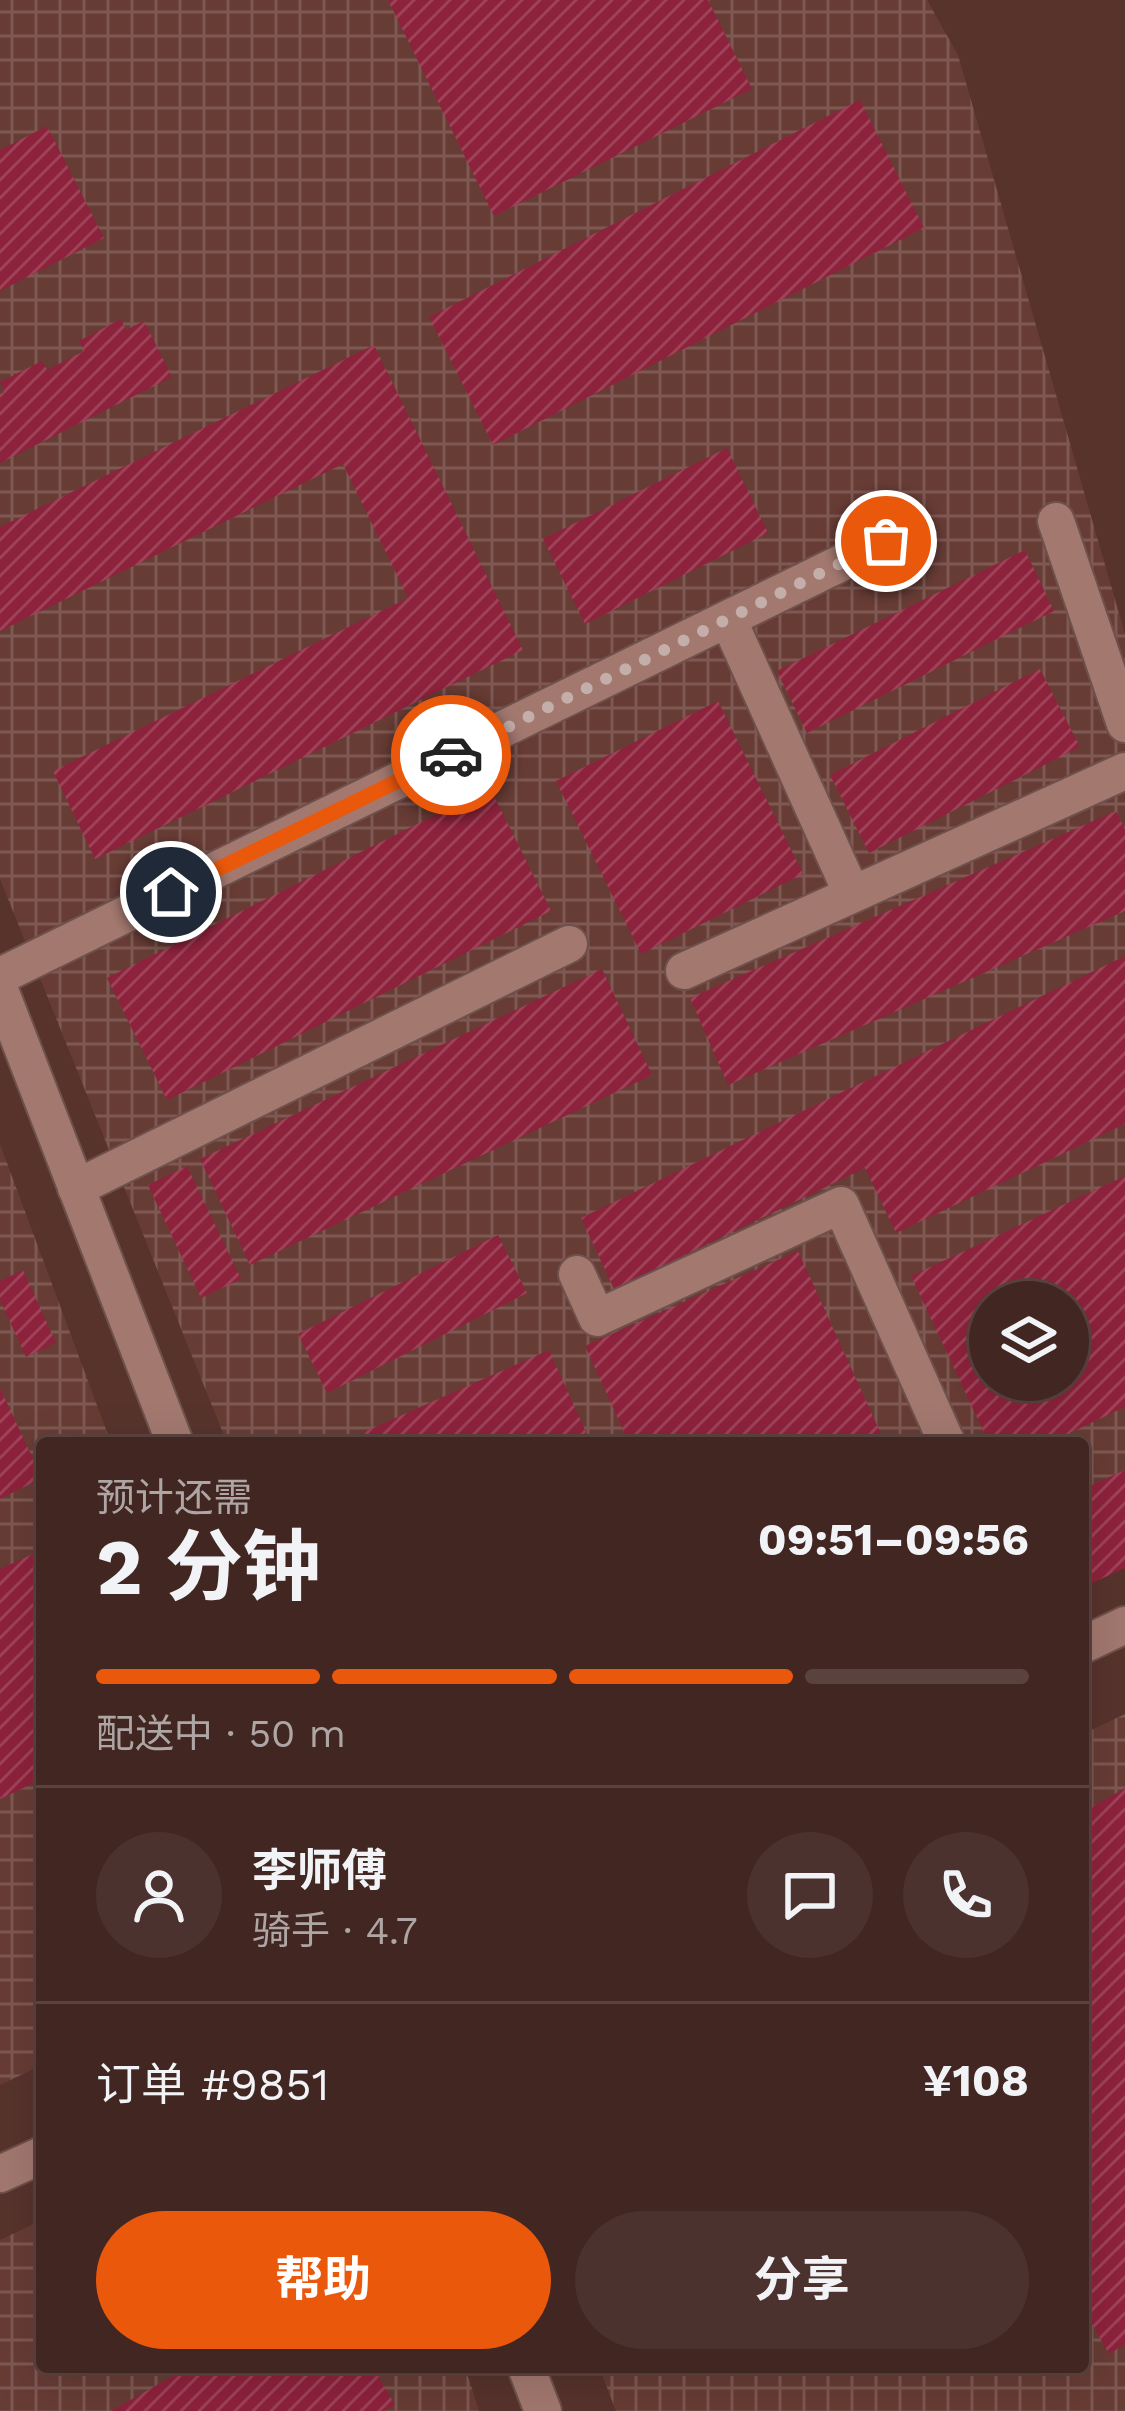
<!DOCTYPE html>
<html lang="zh">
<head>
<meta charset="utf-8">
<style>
	:root { --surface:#412621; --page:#4c322e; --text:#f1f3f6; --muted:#aea5a5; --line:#5a433f; --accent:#ea580c }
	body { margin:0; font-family:"Work Sans","Noto Sans SC",sans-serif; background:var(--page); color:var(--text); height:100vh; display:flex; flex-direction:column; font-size:45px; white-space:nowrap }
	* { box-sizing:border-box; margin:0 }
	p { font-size:39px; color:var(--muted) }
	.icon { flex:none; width:66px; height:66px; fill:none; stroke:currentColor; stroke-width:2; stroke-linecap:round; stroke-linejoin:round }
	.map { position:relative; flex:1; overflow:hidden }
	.details { position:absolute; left:36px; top:1437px; width:1053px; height:936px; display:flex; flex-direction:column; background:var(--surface); border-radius:12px; box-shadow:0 12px 48px #0002,0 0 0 3px var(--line) }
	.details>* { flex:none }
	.fabs { position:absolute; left:969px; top:1281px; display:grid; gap:24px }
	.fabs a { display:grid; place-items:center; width:120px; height:120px; border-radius:50%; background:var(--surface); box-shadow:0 12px 48px #0002,0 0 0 3px var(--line); font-size:60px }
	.pin { position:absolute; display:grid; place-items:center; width:102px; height:102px; color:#fff; margin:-51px; border:6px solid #fff; border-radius:50%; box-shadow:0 3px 12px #0007 }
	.courier { position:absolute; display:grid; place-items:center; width:120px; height:120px; margin:-60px; border:9px solid #ea580c; border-radius:50%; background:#fff; color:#222; box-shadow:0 3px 15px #0007 }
	.overview em { font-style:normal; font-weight:700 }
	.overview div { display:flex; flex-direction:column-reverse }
	.overview { display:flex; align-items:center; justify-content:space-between; height:204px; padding:0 60px }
	h1 { font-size:78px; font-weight:700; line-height:90px }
	.bar { display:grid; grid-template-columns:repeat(4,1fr); gap:18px 12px; align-content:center; height:144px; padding:0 60px }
	.bar i { height:15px; border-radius:9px; background:var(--line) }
	.bar .current { background:var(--accent) }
	.bar p { grid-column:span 4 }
	.line { display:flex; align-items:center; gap:30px; padding:0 60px; border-top:3px solid var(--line) }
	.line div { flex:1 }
	.round { display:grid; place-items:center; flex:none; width:126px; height:126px; border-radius:63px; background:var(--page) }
	.primary-button { display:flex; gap:24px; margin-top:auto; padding:24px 60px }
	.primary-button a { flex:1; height:138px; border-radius:72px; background:var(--accent); color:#fff; font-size:48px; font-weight:700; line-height:138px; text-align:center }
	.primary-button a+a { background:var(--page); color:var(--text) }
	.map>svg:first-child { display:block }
	.industrial { fill:url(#industrial-grid); fill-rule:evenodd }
	.building { fill:url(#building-hatch); fill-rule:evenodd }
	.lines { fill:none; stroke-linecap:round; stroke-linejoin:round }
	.minor-casing { stroke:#6e514c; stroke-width:40 }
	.minor { stroke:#a2786f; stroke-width:36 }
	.done { stroke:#c4aea9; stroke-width:12; stroke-dasharray:0 21.6 }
	.route { stroke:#ea580c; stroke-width:15 }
</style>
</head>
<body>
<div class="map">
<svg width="1125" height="2411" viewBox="0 0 1125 2411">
	<defs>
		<pattern id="industrial-grid" width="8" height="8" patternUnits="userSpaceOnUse" patternTransform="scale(3)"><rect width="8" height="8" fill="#673c35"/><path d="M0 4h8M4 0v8" fill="none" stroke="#7e5853"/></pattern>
		<pattern id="building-hatch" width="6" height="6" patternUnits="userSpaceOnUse" patternTransform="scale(3)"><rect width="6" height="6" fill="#8d223c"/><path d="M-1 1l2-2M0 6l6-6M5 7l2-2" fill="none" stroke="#9e4258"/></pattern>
	</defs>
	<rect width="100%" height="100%" fill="#57332c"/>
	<!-- industrial -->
	<g class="industrial">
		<path d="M0,0h927l31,55 167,579v929l-42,20v-140h-856l-227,-564zM990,1302h78v78h-78z"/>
		<polygon points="0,1144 111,1443 42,1443 42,2065 0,2085"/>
		<polygon points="1125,1714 1125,2411 616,2411 599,2367 1083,2367 1083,1734"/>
		<polygon points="42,2220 42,2367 465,2367 479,2411 0,2411 0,2240"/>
	</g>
	<!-- building -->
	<g class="building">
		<polygon points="388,0 708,0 752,89 494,216"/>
		<polygon points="860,100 924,228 493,445 429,317"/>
		<polygon points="47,126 104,238 0,291 0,150"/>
		<polygon points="121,319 126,330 144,321 172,377 0,463 0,394 4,392 0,382 42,361 47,370 84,351 79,341"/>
		<polygon points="374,345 523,650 95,859 53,771 408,598 343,464 0,631 0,527"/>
		<polygon points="727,448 768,533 585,624 543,539"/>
		<polygon points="1025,550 1054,611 807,733 777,671"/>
		<polygon points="1040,669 1080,747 869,853 830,775"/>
		<polygon points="718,701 803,874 641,954 556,781"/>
		<polygon points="490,788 551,911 167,1100 107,978"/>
		<polygon points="1116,811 1125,830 1125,911 728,1085 690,998"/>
		<polygon points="1125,956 1125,1124 896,1233 865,1168 614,1289 581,1218"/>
		<polygon points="602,969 652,1075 250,1265 200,1159"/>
		<polygon points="187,1166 241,1279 201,1298 148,1185"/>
		<path d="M1125,1176v231l-77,36h-59l-78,-167zM990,1302h78v78h-78z"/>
		<polygon points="498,1235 527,1293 327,1393 298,1334"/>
		<polygon points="798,1251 885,1443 629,1443 585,1346"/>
		<polygon points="23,1270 56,1343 26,1357 0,1300 0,1281"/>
		<polygon points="549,1350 591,1443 339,1443"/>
		<polygon points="0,1388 42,1478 0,1499"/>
		<polygon points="1125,1470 1125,1568 1083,1587 1083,1489"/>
		<polygon points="42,1550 42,1779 0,1799 0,1569"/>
		<polygon points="1125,1788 1125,2344 1109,2354 1083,2308 1083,1812"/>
		<polygon points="189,2367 373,2367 395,2405 384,2411 111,2411"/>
	</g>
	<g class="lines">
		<defs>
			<g id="minor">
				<polyline points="1056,521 1125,724"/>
				<polyline points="728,619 852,894"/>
				<polyline points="684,971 1125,771"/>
				<polyline points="0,976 886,541"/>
				<polyline points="0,990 175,1443"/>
				<polyline points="76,1188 569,944"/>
				<polyline points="577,1274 597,1318 841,1205 947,1443"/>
				<polyline points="1083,1645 1125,1625"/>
				<polyline points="0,2174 42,2155"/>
				<polyline points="526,2367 543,2411"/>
			</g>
		</defs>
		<!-- minor casing -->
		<use href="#minor" class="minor-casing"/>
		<!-- minor -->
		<use href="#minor" class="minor"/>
	</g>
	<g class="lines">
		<!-- done -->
		<polyline class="done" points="451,755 886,541"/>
		<!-- route -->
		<polyline class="route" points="171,892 451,755"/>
	</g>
</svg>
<div class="fabs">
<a><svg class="icon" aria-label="layers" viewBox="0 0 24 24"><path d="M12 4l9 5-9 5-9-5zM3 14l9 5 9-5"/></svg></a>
</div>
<div class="pin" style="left:886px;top:541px;background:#ea580c"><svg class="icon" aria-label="bag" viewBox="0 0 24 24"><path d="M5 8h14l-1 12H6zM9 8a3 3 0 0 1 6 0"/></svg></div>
<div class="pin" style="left:171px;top:892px;background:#1f2937"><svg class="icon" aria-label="home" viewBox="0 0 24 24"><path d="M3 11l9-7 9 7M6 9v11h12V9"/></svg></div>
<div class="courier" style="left:451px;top:755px"><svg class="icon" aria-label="car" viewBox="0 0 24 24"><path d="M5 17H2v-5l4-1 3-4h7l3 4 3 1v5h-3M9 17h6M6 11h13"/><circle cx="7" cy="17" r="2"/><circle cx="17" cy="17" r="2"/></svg></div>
<section class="details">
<div class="overview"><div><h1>2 分钟</h1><p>预计还需</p></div><em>09:51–09:56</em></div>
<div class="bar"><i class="current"></i><i class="current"></i><i class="current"></i><i></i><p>配送中 · 50 m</p></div>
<div class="line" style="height:216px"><a class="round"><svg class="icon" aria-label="person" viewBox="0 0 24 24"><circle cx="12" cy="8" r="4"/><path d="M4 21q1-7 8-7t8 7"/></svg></a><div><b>李师傅</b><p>骑手 · 4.7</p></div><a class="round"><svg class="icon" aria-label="chat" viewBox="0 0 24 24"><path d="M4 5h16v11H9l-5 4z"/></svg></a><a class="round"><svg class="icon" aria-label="phone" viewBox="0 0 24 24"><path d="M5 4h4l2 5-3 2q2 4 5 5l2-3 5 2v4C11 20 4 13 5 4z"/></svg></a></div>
<div class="line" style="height:156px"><div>订单 #9851</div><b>¥108</b></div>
<div class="primary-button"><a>帮助</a><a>分享</a></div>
</section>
</div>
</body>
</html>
